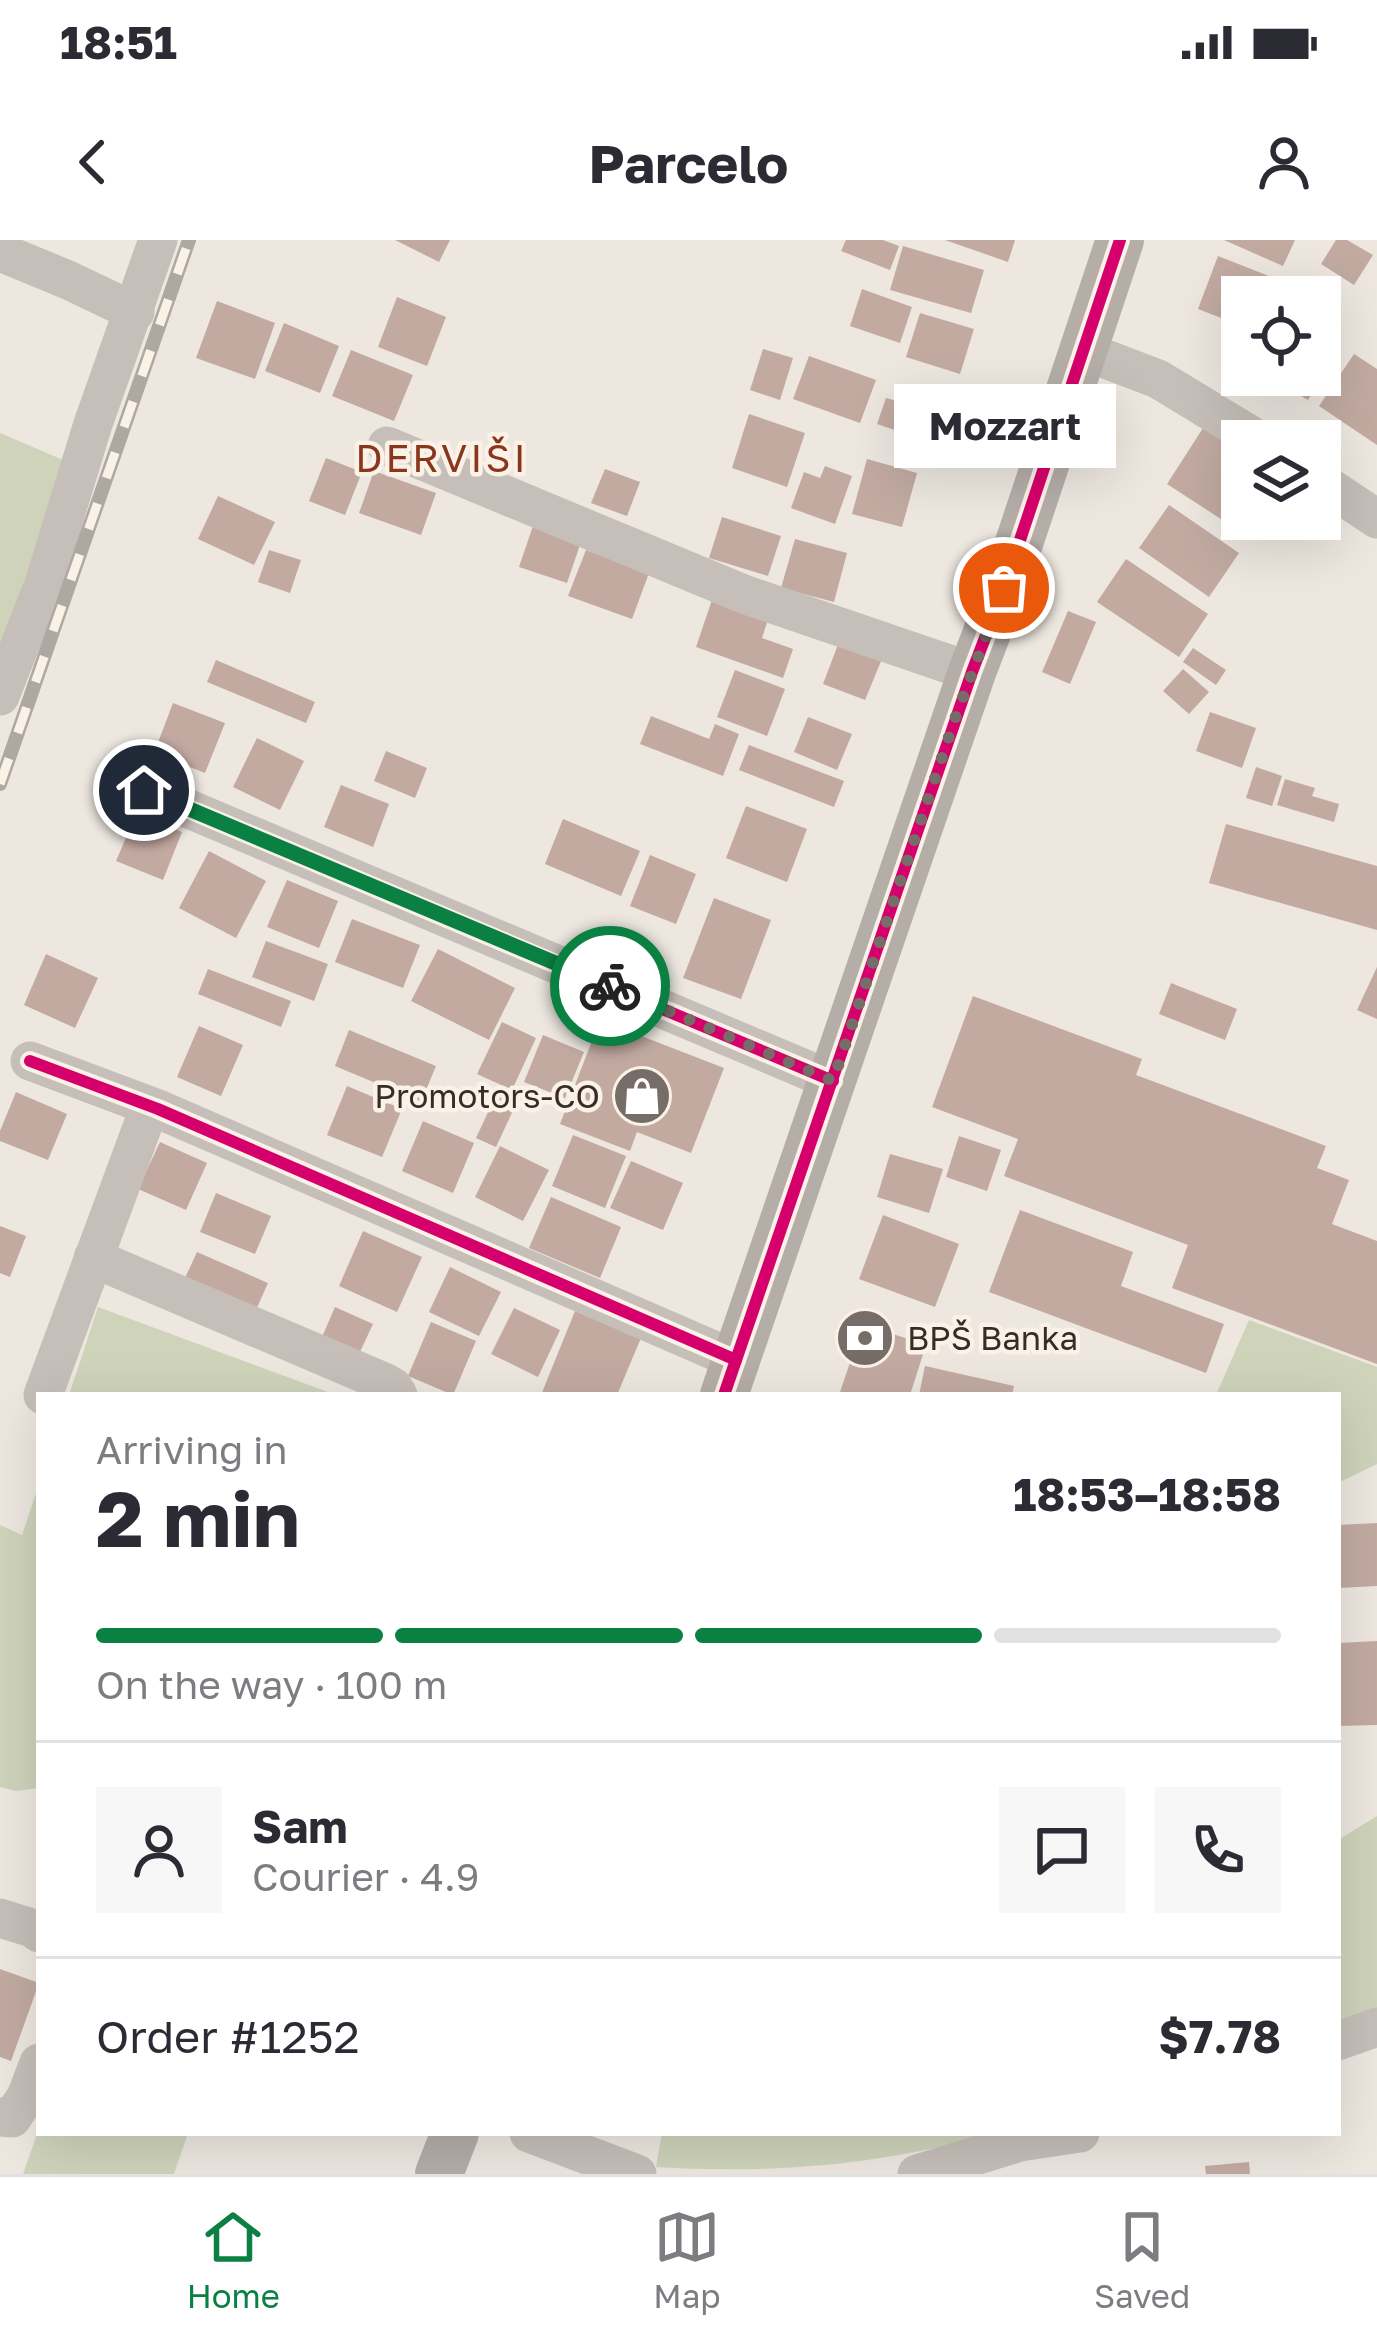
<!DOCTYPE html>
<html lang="en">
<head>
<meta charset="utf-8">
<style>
	:root { --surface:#fff; --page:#f7f7f7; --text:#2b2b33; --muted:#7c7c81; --line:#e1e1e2; --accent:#0b8043 }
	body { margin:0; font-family:"Golos Text",sans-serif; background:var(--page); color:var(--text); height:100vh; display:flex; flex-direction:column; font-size:45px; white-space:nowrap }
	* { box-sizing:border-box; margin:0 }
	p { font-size:39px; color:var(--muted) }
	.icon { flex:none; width:66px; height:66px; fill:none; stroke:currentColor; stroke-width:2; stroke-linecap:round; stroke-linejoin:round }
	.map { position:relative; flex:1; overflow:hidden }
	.panel { position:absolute; left:36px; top:1152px; width:1305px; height:744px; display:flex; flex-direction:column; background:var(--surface); border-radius:0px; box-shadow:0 12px 48px #0002 }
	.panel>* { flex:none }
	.tools { position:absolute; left:1221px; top:36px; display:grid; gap:24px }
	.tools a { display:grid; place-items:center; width:120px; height:120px; border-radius:0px; background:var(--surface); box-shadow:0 12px 48px #0002; font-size:60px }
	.pin { position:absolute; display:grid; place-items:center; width:102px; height:102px; color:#fff; margin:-51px; border:6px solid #fff; border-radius:50%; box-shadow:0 3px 12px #0007 }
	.courier { position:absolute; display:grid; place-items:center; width:120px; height:120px; margin:-60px; border:9px solid #0b8043; border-radius:50%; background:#fff; color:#222; box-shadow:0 3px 15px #0007 }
	.bubble { position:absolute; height:84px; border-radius:0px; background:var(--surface); box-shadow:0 12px 48px #0002; font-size:39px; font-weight:700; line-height:84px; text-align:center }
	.headline em { font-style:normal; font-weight:700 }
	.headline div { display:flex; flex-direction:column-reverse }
	.headline { display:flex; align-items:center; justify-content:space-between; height:204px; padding:0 60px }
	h1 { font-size:78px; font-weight:700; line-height:90px }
	.bar { display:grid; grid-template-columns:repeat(4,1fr); gap:18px 12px; align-content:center; height:144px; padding:0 60px }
	.bar i { height:15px; border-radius:9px; background:var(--line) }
	.bar .selected { background:var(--accent) }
	.bar p { grid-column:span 4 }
	.line { display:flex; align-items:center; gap:30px; padding:0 60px; border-top:3px solid var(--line) }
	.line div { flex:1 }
	.round { display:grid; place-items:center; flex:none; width:126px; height:126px; border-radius:0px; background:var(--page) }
	.status { display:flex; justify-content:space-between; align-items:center; height:84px; padding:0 60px; background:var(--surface); direction:ltr }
	.status svg { height:33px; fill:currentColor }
	header { display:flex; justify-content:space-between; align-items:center; height:156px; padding:0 60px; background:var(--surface); font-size:54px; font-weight:700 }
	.menu { display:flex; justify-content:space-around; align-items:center; height:168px; border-top:3px solid var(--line); background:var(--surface); font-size:33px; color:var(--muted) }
	.menu a { display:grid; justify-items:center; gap:6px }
	.menu .selected { color:var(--accent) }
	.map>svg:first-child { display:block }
	.green { fill:#ced3ba }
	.building { fill:#c2aaa1 }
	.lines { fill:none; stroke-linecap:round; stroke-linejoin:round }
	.minor { stroke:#c6bfb9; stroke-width:39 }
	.major { stroke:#b4ada8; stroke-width:48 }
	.rail-casing { stroke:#aea8a3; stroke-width:14 }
	.rail { stroke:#faf1e7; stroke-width:9; stroke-dasharray:27; stroke-linecap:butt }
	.cycleway-casing { stroke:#faf1e7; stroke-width:20 }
	.cycleway { stroke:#d6006c; stroke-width:12 }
	.done { stroke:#776d68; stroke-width:12; stroke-dasharray:0 21.6 }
	.route { stroke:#0b8043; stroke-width:15 }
	.labels { text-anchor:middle; stroke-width:9; stroke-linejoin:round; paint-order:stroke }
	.poi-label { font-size:33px; fill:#372c27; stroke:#faf1e7; text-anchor:end }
	.quarter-label { font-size:39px; letter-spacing:3px; fill:#89361d; stroke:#faf1e7 }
</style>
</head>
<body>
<div class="status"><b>18:51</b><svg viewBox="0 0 49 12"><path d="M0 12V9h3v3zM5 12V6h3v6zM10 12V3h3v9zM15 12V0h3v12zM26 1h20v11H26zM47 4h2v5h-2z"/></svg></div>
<header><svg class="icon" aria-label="back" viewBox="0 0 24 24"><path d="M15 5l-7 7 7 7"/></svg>Parcelo<svg class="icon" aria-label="person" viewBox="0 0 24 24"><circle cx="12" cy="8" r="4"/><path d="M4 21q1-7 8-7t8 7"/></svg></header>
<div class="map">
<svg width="1377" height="1934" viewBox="0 0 1377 1934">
	<rect width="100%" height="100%" fill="#ede7e0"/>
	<!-- green -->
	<g class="green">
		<polygon points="0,193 89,231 0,423"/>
		<polygon points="98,1067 336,1155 69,1155"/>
		<polygon points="1249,1080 1377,1127 1377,1224 1338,1243 1338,1155 1216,1155"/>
		<polygon points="39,1244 39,1548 16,1551 0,1547 0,1285 22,1295"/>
		<polygon points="1377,1576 1377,1770 1338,1784 1338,1600"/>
		<polygon points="39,1888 39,1893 188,1893 174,1934 23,1934"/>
		<path d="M662,1893h334c-116,32 -219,41 -340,34z"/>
	</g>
	<!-- building -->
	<g class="building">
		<polygon points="395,0 450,0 439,22"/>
		<polygon points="846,0 883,0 899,6 890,30 841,11"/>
		<polygon points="945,0 1015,0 1008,22"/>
		<polygon points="1224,0 1295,0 1283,26"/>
		<polygon points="1336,0 1347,0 1373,15 1354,45 1321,24"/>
		<polygon points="903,6 984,30 971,73 890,50"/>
		<polygon points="1218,16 1274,38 1266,57 1242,57 1242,86 1198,69"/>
		<polygon points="862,49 912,67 900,103 850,86"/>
		<polygon points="397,57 446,77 427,126 378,107"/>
		<polygon points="217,61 275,83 255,139 196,118"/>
		<polygon points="920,73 974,89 960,134 906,117"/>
		<polygon points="284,83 339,106 320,153 265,131"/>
		<polygon points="763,109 793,118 780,160 750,150"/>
		<polygon points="351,110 413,135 394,181 332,156"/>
		<polygon points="1354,114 1377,129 1377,205 1319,166"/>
		<polygon points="809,116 876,140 860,183 793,159"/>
		<polygon points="1284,135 1323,135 1308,160 1279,143"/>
		<polygon points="905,151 952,167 939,205 877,184 886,158 901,162"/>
		<polygon points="749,174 805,193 787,247 732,228"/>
		<polygon points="1205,185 1242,209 1242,279 1250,279 1241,292 1167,244"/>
		<polygon points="326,218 362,232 345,275 309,261"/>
		<polygon points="867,219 917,233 902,287 852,274"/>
		<polygon points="825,226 852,236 835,284 791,268 804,232 820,238"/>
		<polygon points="605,229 640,242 627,276 591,263"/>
		<polygon points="374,231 436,253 421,295 359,273"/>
		<polygon points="218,256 275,282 254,325 198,299"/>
		<polygon points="1169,265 1239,313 1209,357 1139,308"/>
		<polygon points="722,277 781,296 768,336 709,318"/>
		<polygon points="534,283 582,299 567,343 519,327"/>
		<polygon points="795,299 847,313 834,362 781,348"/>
		<polygon points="269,310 301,320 290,353 258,342"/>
		<polygon points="586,310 649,333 632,379 568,356"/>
		<polygon points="1126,319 1208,374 1179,417 1097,362"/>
		<polygon points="715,351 771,370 762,398 793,409 783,438 696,407"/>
		<polygon points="1068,371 1096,382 1070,444 1042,432"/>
		<polygon points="839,402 882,419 865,460 823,444"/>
		<polygon points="1193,408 1226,430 1216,445 1183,422"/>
		<polygon points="216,420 315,462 306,483 207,442"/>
		<polygon points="1183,429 1209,452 1189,474 1163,451"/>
		<polygon points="735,430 785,449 767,496 717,477"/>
		<polygon points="173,463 225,483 205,533 154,513"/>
		<polygon points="1210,472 1256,488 1242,528 1196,511"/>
		<polygon points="651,476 709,499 715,484 739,494 723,536 640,504"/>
		<polygon points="808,477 852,494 837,530 794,512"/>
		<polygon points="257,498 304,521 280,570 233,547"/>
		<polygon points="749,505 844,541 834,567 739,530"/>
		<polygon points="386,511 427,528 415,558 374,541"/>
		<polygon points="1256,527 1282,536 1272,566 1246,558"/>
		<polygon points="1285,539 1315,548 1312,556 1339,564 1334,582 1277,565"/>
		<polygon points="341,545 389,564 373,607 324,587"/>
		<polygon points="746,566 807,589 787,642 726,618"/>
		<polygon points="136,574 182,592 163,640 116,621"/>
		<polygon points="563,579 640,611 621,656 545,624"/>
		<polygon points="1226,584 1377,626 1377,690 1209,643"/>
		<polygon points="209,611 266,641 236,698 179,668"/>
		<polygon points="650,615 696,634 676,684 630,666"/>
		<polygon points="287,640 338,661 319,708 267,687"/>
		<polygon points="714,658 771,680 741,759 683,738"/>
		<polygon points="352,679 420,705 403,748 335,722"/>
		<polygon points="266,701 328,724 314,761 252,737"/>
		<polygon points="438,709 515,748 489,800 411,761"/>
		<polygon points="46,714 98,738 75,788 24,765"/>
		<polygon points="1377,727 1377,779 1357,770"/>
		<polygon points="208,729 291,761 281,787 198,754"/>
		<polygon points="1171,743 1237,769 1225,800 1159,774"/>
		<polygon points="973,756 1142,819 1136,835 1326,906 1317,928 1349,940 1332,984 1377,1001 1377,1124 1172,1048 1188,1005 1004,936 1018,899 932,867"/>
		<polygon points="600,780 724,828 691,913 637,892 630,911 560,884"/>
		<polygon points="502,782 536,798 512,850 477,834"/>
		<polygon points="199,786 243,805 221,856 177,837"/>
		<polygon points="349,790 436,826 421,862 335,826"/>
		<polygon points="543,795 584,812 565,858 524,842"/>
		<polygon points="347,846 402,869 382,917 327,895"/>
		<polygon points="16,852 67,874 48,920 0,901 0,891"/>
		<polygon points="496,855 516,864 496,907 476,898"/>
		<polygon points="423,881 474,903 453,953 402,931"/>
		<polygon points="573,895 626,916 605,968 552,946"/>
		<polygon points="959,896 1001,910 987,951 946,937"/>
		<polygon points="160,902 207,923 186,970 138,949"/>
		<polygon points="500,906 549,930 523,981 475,957"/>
		<polygon points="890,914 943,929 929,973 877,957"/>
		<polygon points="631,921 683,943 663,990 610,968"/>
		<polygon points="216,953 271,976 255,1014 200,992"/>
		<polygon points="551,957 621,987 600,1038 529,1008"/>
		<polygon points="1020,970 1133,1012 1121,1046 1224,1084 1206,1133 989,1052"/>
		<polygon points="883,975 959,1004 935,1067 859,1039"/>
		<polygon points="0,986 26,996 10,1037 0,1033"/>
		<polygon points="363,991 422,1017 397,1072 339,1046"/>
		<polygon points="197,1012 268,1043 256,1070 185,1038"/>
		<polygon points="450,1027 501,1052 479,1096 429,1072"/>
		<polygon points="335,1067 373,1084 359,1114 322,1097"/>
		<polygon points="514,1068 560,1090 538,1137 491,1114"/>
		<polygon points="575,1071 641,1098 617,1155 541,1155"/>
		<polygon points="431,1082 476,1101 453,1155 408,1136"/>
		<polygon points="863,1084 926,1105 910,1155 839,1155"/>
		<polygon points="925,1126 1014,1146 1012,1155 919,1155"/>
		<polygon points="1377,1283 1377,1346 1338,1348 1338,1285"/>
		<polygon points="1377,1401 1377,1485 1338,1486 1338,1403"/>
		<polygon points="0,1729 39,1743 11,1821 0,1817"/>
		<polygon points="1249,1922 1250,1934 1206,1934 1205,1926"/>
	</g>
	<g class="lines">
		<!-- minor -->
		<g class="minor">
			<polyline points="0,12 68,40 135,72"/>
			<polyline points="1082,110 1158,139 1260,201"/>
			<polyline points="387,206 746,355 972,432"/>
			<polyline points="1320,241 1377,279"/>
			<polyline points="0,456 44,344 93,184 158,0"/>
			<polyline points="144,550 833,841"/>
			<polyline points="30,821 158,869 736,1120"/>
			<polyline points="93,1018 384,1142 393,1147 398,1155"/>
			<polyline points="43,1155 150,866"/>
			<polyline points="0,1678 32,1688 39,1693"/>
			<polyline points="1338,1801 1377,1787"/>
			<polyline points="0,1877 12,1878 26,1857 39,1823"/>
			<polyline points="529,1893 637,1934"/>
			<polyline points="917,1934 1020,1902 1080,1893"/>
		</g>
		<!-- major -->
		<g class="major">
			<polyline points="724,1155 972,432 1004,348 1120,0"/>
			<polyline points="439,1934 455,1893"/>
		</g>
		<defs>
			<polyline id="rail" points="0,544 189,0"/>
		</defs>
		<!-- rail casing -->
		<use href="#rail" class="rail-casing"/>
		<!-- rail -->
		<use href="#rail" class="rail"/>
		<defs>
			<g id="cycleway">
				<polyline points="144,550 833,841"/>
				<polyline points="30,821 158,869 736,1120"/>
				<polyline points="724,1155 972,432 1004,348 1120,0"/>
			</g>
		</defs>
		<!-- cycleway casing -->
		<use href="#cycleway" class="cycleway-casing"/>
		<!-- cycleway -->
		<use href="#cycleway" class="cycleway"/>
	</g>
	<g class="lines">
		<!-- done -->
		<polyline class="done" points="610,746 833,841 956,476 1004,348"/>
		<!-- route -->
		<polyline class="route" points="144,550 610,746"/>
	</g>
	<!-- icons -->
	<defs>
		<symbol id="shop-disc" viewBox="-11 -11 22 22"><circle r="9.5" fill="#776d68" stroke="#faf1e7"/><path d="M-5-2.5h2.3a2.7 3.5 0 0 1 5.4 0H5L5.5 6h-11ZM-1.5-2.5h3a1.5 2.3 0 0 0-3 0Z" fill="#fff"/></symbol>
		<symbol id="bank-disc" viewBox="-11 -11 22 22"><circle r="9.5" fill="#776d68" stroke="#faf1e7"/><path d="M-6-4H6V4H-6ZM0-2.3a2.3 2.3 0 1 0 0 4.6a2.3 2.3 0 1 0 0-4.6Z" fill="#fff"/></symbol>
	</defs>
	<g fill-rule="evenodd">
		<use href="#shop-disc" x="609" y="823" width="66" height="66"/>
		<use href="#bank-disc" x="832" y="1065" width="66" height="66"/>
	</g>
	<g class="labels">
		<!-- poi labels -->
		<g class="poi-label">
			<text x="600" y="868">Promotors-CO</text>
			<text x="907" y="1110" text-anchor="start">BPŠ Banka</text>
		</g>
		<!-- quarter labels -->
		<g class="quarter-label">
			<text x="442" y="232">DERVIŠI</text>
		</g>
	</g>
</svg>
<div class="tools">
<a><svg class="icon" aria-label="locate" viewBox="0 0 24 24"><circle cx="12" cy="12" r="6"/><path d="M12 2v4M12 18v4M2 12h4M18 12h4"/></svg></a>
<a><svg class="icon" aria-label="layers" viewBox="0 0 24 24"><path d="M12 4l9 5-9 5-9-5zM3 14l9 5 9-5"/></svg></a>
</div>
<div class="pin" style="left:1004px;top:348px;background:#ea580c"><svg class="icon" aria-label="bag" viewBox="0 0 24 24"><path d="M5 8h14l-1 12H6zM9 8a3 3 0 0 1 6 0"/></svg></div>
<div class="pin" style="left:144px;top:550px;background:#1f2937"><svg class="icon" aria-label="home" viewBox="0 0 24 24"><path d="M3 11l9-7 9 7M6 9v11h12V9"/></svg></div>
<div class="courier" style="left:610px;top:746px"><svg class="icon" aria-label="bike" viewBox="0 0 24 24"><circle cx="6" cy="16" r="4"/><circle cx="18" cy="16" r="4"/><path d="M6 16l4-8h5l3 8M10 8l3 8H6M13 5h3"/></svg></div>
<div class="bubble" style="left:894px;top:144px;width:222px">Mozzart</div>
<section class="panel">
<div class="headline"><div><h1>2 min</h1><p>Arriving in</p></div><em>18:53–18:58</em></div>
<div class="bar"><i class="selected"></i><i class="selected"></i><i class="selected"></i><i></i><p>On the way · 100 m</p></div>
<div class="line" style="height:216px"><a class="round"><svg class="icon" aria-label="person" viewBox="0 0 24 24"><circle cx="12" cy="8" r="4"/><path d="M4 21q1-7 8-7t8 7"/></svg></a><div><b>Sam</b><p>Courier · 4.9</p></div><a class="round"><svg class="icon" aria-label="chat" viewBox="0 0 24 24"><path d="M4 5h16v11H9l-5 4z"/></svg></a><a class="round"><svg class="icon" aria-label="phone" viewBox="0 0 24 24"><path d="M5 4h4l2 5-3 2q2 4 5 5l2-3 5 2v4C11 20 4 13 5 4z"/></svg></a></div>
<div class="line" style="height:156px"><div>Order #1252</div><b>$7.78</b></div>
</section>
</div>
<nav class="menu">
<a class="selected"><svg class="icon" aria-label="home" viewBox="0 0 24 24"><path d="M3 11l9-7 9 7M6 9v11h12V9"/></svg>Home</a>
<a><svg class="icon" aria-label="map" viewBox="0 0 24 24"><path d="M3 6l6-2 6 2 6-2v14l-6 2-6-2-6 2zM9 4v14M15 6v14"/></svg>Map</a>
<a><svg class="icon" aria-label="saved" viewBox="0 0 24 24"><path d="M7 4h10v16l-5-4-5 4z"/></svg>Saved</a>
</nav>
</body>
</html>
